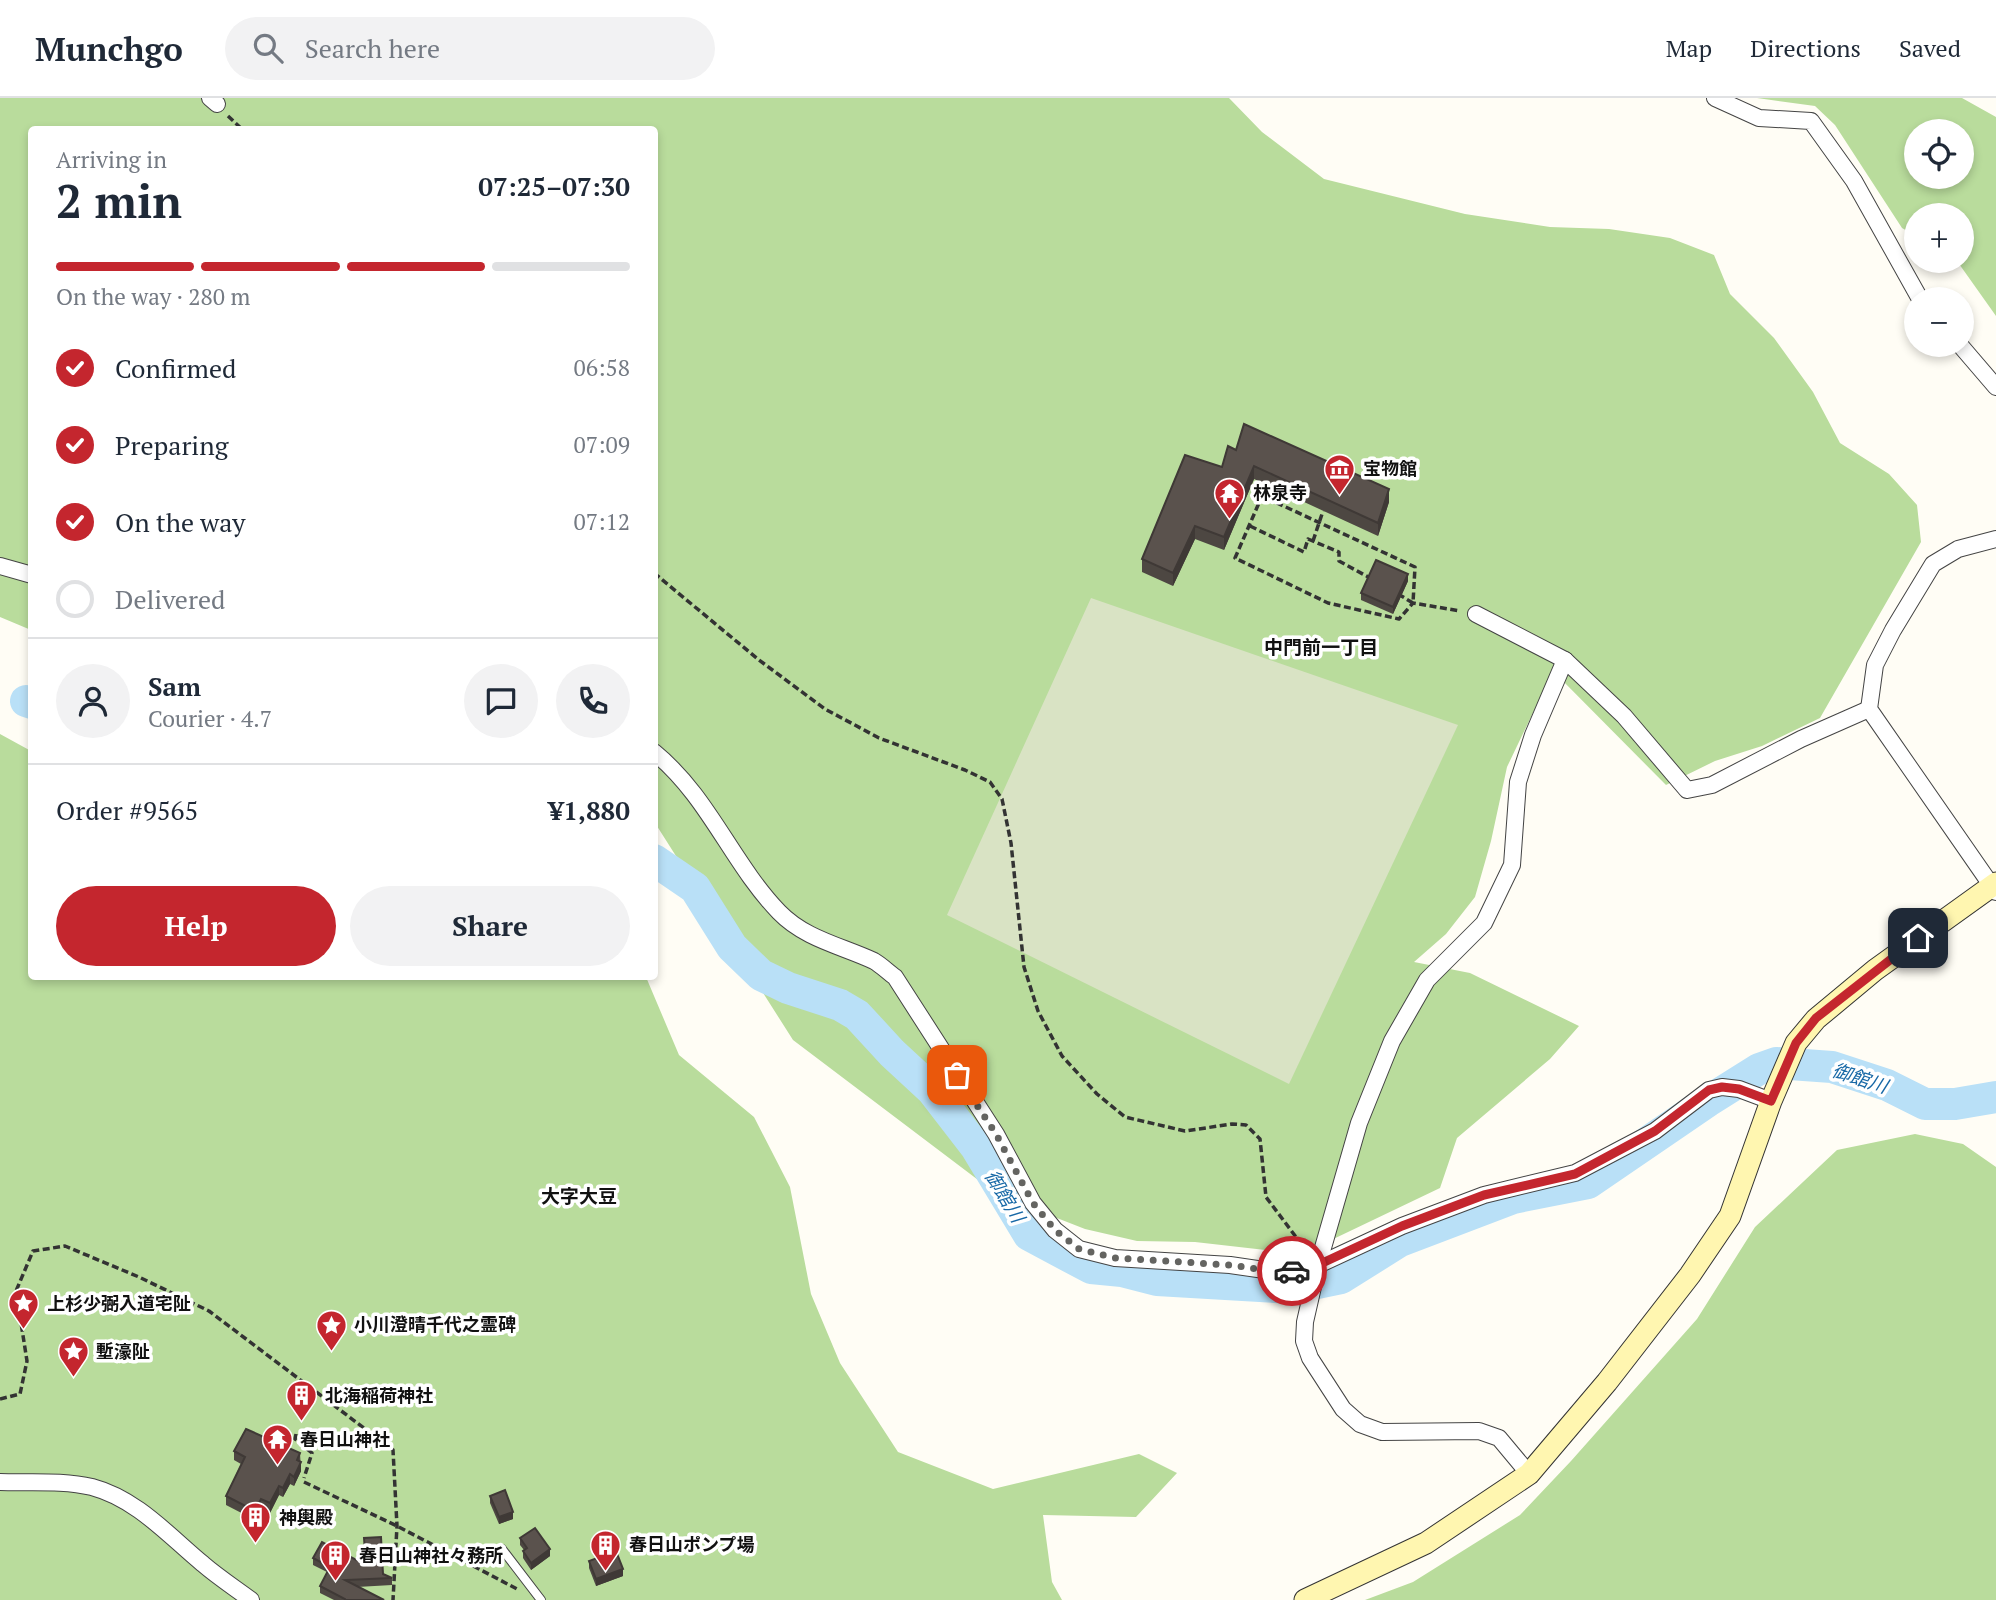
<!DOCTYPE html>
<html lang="en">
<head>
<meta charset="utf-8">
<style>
	:root { --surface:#fff; --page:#f2f2f3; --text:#1f2937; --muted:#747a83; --line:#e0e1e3; --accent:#c4262e }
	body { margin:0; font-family:"PT Serif","Noto Sans JP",serif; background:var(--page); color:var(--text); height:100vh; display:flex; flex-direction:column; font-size:26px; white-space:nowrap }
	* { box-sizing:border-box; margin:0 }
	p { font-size:23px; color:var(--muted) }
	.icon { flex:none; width:38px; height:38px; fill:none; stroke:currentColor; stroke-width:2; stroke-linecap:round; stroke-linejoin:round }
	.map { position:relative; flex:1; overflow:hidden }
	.drawer { position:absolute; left:28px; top:28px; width:630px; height:854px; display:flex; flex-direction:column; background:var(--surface); border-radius:7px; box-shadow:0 4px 10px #0003 }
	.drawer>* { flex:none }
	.fabs { position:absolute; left:1904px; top:21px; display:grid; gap:14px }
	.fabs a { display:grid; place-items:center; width:70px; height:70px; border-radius:50%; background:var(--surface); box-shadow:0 4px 10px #0003; font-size:35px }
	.pin { position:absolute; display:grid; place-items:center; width:60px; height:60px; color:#fff; margin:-30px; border-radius:14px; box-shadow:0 4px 10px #0006 }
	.courier { position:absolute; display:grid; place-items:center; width:70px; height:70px; margin:-35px; border:5px solid #c4262e; border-radius:50%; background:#fff; color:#222; box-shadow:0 2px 9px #0007 }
	.summary em { font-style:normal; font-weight:600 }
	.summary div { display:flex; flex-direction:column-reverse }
	.summary { display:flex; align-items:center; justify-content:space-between; height:119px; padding:0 28px }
	h1 { font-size:46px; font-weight:600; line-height:52px }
	.bar { display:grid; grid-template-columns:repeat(4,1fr); gap:10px 7px; align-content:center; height:84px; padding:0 28px }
	.bar i { height:9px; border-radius:5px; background:var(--line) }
	.bar .on { background:var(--accent) }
	.bar p { grid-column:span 4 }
	.line { display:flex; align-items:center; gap:18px; padding:0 28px; border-top:2px solid var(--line) }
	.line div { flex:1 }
	.round { display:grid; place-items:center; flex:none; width:74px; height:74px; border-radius:37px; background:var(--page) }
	ol { padding:0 28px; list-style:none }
	li { display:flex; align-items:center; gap:21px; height:77px }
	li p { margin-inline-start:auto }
	li .icon { padding:7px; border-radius:50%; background:var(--accent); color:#fff; stroke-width:4 }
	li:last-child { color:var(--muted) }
	li i { width:38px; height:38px; border:4px solid var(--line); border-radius:50% }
	.action { display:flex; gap:14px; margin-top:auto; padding:14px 28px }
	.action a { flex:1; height:80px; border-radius:42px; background:var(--accent); color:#fff; font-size:28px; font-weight:600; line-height:80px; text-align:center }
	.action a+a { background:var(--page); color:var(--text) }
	header { display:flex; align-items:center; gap:42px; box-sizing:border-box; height:98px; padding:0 35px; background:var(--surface); border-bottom:2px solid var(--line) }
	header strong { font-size:33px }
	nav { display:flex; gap:38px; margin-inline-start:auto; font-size:24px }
	.search { width:490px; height:63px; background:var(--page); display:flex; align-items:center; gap:18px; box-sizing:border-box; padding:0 24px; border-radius:38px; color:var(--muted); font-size:26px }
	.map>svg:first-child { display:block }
	.forest { fill:#b9dc9c; fill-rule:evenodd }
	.cemetery { fill:#d9e3c4 }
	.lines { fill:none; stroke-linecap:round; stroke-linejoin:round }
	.river { stroke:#b9e0f7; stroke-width:32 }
	.lane-casing { stroke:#444; stroke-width:10 }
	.street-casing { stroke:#444; stroke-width:18 }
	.secondary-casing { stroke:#333; stroke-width:23 }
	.path { stroke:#333; stroke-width:3.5; stroke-dasharray:7 3.5; stroke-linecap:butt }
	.lane { stroke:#fff; stroke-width:8 }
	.street { stroke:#fff; stroke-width:16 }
	.secondary { stroke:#fff6b0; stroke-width:21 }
	.wall { fill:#4d4742 }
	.shaded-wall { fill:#3f3936 }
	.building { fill:#5a524d; stroke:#3f3936; stroke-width:2 }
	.done { stroke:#646461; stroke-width:7; stroke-dasharray:0 12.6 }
	.route { stroke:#c4262e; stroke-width:9 }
	.labels { text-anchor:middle; stroke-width:7; stroke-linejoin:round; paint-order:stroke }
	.poi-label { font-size:18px; font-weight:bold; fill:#111; stroke:#fff; text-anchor:start }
	.neighbourhood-label { font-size:19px; font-weight:bold; fill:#111; stroke:#fff }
	.water-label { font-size:19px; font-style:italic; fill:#1768a6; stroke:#fff }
</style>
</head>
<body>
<header>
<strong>Munchgo</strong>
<div class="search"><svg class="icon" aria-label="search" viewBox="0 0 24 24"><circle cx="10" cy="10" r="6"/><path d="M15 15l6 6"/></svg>Search here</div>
<nav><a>Map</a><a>Directions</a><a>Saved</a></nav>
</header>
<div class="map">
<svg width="1996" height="1502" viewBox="0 0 1996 1502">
	<rect width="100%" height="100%" fill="#fffdf5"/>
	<!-- forest -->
	<g class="forest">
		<polygon points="0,0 1229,0 1262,34 1324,81 1465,116 1550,129 1609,131 1670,140 1714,157 1730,196 1774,240 1813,294 1840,345 1889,376 1917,407 1921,444 1820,620 1762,648 1715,663 1666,687 1553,573 1507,669 1491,743 1475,799 1446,836 1414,864 1470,875 1579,928 1550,961 1457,1040 1440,1090 1302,1156 1195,1144 1137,1143 1085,1131 998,1097 793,942 655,725 654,32 32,32 31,532 0,519"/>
		<path d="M1757,0h205l34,19v199l-39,-55h5v-46h-46v21l-14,-8 -67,-103 -20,-19zM1962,33v46h-46v-46z"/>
		<polygon points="0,636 31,653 32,878 646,879 679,957 754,1019 790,1089 811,1196 840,1265 898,1354 993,1391 1139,1356 1177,1375 1136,1419 1043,1417 1052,1484 1062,1502 0,1502"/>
		<polygon points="1915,1036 1963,1046 1996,1069 1996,1502 1365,1502 1413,1484 1520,1417 1571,1363 1697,1221 1755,1129 1837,1052"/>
	</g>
	<!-- cemetery -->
	<polygon class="cemetery" points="1091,500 1458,627 1289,986 947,817"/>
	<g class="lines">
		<!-- river -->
		<g class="river">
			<polyline points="26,603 32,605"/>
			<polyline points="654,762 695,790 732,849 761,877 788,890 840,907 857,917 892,955 932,992 976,1049 1029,1137 1091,1170 1122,1173 1157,1182 1293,1190 1341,1180 1400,1143 1513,1100 1588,1085 1708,1003 1759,971 1776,965 1832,969 1887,987 1925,1006 1955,1006 1996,999"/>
		</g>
		<defs>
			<polyline id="lane" points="502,1451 541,1502"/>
			<g id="street">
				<polyline points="210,0 217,6"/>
				<polyline points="1715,0 1759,20 1811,23 1854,83 1920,201"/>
				<polyline points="1960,247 1996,289"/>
				<polyline points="1996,441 1958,451 1933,466 1893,532 1875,567 1869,611 1996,794"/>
				<polyline points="0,468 32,477"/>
				<polyline points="1476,516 1565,562 1624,618 1687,692 1712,687 1801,641 1869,611"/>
				<path d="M654,654c55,45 77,110 125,160 26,27 63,34 95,49 7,4 14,11 21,16l101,157 37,69 22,27 24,19 36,9 115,7 55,8 33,-8 84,-39 82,-31 91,-22 80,-42 54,-41 13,-3 17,2 32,12"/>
				<polyline points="1529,1376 1499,1340 1479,1333 1382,1334 1360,1326 1343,1311 1310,1260 1304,1243 1305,1224 1318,1167 1359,1025 1392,943 1427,882 1484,825 1512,767 1518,684 1533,637 1565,562"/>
				<path d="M0,1384c30,1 63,-2 92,5 45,12 77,49 111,77 15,13 32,24 48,36"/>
			</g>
			<polyline id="secondary" points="1305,1502 1426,1445 1529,1376 1607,1284 1690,1177 1730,1118 1771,1003 1796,945 1816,921 1875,872 1996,785"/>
		</defs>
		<!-- lane casing -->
		<use href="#lane" class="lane-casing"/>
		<!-- street casing -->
		<use href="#street" class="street-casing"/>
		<!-- secondary casing -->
		<use href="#secondary" class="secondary-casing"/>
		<!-- path -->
		<g class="path">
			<polyline points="228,18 243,32"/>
			<polyline points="1250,428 1304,454 1308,441 1339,454 1339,463 1370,480"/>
			<polyline points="1313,443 1323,413"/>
			<polyline points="654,475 759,562 825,611 879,640 965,672 990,684 1002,701 1011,745 1024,869 1038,913 1062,958 1097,996 1125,1019 1185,1033 1232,1026 1246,1027 1260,1041 1266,1099 1305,1151"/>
			<polyline points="1398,496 1413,505 1415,469 1262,398 1235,460 1328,505 1399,521 1413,505 1460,513"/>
			<polyline points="0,1301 20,1296 27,1263 16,1193 33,1153 65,1148 139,1179 209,1213 393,1352 397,1428 393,1502"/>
			<polyline points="296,1336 295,1341 312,1355 304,1380"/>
			<polyline points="304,1384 397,1428 517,1491"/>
		</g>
		<!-- lane -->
		<use href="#lane" class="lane"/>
		<!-- street -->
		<use href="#street" class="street"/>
		<!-- secondary -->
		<use href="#secondary" class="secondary"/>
	</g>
	<!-- wall -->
	<g class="wall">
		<polygon points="1236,352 1389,404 1378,438 1254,381 1224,452 1195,441 1173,488 1142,474 1142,461"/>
		<polygon points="1408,483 1393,516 1361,502 1361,495"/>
		<polygon points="234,1353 300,1355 301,1373 294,1388 290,1386 283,1399 279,1397 270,1415 261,1410 255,1422 226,1407 226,1398 241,1366 234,1362"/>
		<polygon points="490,1398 513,1421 499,1426 490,1405"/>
		<polygon points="520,1440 550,1458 531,1472 523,1460 523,1453 524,1452 520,1447"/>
		<polygon points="313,1460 383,1476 392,1480 392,1487 357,1489 384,1502 334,1502 320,1495 320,1488 327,1474 313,1467"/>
		<polygon points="589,1463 623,1478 596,1488 589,1470"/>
	</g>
	<!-- shaded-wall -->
	<g class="shaded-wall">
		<polygon points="1254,368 1254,381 1224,452 1224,439"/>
		<polygon points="1389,391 1389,404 1378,438 1378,425"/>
		<polygon points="1195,428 1195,441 1173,488 1173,475"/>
		<polygon points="1408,476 1408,483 1393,516 1393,509"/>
		<polygon points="301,1364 301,1373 294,1388 294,1379"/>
		<polygon points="290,1376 290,1386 283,1399 283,1390"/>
		<polygon points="279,1388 279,1397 270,1415 270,1405"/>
		<polygon points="261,1401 261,1410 255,1422 255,1413"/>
		<polygon points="513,1414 513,1421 499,1426 499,1419"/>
		<polygon points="550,1451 550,1458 531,1472 531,1465"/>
		<polygon points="623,1471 623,1478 596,1488 596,1481"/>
	</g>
	<!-- building -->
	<g class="building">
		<polygon points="1244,326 1389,391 1378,425 1254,368 1224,439 1195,428 1173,475 1142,461 1185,357 1222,369 1228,348 1236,352"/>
		<polygon points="1376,462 1408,476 1393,509 1361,495"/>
		<polygon points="246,1331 300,1355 297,1362 301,1364 294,1379 290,1376 283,1390 279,1388 270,1405 261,1401 255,1413 226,1398 245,1359 234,1353"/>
		<polygon points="505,1392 513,1414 499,1419 490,1398"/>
		<polygon points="535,1430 550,1451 531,1465 523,1453 527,1450 520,1440"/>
		<polygon points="381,1439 383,1476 392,1480 345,1482 384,1502 345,1502 345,1501 320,1488 330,1469 313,1460 322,1444 366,1467 364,1440"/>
		<polygon points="616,1453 623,1471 596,1481 589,1463"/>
	</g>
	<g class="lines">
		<!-- done -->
		<polyline class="done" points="957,977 996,1036 1033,1105 1055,1132 1079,1151 1115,1160 1230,1167 1285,1175 1292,1173"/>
		<!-- route -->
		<polyline class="route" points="1292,1173 1318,1167 1402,1128 1484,1097 1575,1076 1655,1033 1709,992 1722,989 1739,991 1771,1003 1796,945 1816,920 1918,840"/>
	</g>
	<!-- icons -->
	<defs>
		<symbol id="museum-pin" viewBox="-11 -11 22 30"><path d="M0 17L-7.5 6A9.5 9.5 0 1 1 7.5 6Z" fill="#c4262e" stroke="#fff"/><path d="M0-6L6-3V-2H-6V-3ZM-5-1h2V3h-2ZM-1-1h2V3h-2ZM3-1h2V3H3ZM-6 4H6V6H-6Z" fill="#fff"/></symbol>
		<symbol id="temple-pin" viewBox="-11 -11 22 30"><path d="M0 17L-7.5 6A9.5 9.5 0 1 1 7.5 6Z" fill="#c4262e" stroke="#fff"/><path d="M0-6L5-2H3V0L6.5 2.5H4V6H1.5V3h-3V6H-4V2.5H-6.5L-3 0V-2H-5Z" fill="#fff"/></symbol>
		<symbol id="sight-pin" viewBox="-11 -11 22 30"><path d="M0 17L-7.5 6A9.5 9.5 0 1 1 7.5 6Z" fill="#c4262e" stroke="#fff"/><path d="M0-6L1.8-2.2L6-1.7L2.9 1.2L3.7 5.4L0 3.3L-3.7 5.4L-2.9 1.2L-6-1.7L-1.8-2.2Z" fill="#fff"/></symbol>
		<symbol id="building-pin" viewBox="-11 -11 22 30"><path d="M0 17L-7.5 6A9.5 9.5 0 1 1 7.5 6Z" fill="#c4262e" stroke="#fff"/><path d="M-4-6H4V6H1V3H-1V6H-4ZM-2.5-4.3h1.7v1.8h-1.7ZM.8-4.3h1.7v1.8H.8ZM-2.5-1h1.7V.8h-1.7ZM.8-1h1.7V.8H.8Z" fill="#fff"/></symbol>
	</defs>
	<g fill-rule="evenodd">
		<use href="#museum-pin" x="1322" y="354" width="35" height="47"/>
		<use href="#temple-pin" x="1212" y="378" width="35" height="47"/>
		<use href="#sight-pin" x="6" y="1188" width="35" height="47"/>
		<use href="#sight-pin" x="314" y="1210" width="35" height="47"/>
		<use href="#sight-pin" x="56" y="1236" width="35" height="47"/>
		<use href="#building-pin" x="284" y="1280" width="35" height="47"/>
		<use href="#temple-pin" x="260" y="1324" width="35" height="47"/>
		<use href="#building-pin" x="238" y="1402" width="35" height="47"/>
		<use href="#building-pin" x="588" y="1430" width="35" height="47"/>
		<use href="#building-pin" x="318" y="1440" width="35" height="47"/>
	</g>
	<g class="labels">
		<!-- poi labels -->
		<g class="poi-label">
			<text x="1363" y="377">宝物館</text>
			<text x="1253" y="401">林泉寺</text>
			<text x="47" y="1212">上杉少弻入道宅阯</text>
			<text x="354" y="1233">小川澄晴千代之霊碑</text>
			<text x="96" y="1260">塹濠阯</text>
			<text x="325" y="1304">北海稲荷神社</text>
			<text x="300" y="1348">春日山神社</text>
			<text x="279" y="1426">神輿殿</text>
			<text x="629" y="1453">春日山ポンプ場</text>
			<text x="359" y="1464">春日山神社々務所</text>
		</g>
		<!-- neighbourhood labels -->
		<g class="neighbourhood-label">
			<text x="1321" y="556">中門前一丁目</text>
			<text x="579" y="1105">大字大豆</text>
		</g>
		<!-- water labels -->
		<g class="water-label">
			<text transform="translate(1860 980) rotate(18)" y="7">御館川</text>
			<text transform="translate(1005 1098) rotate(59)" y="7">御館川</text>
		</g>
	</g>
</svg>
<div class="fabs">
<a><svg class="icon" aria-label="locate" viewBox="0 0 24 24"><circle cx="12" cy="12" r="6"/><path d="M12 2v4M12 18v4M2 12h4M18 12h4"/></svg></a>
<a>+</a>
<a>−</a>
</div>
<div class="pin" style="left:957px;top:977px;background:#ea580c"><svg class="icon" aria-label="bag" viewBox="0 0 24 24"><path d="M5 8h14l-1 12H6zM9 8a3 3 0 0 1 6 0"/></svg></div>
<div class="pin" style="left:1918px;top:840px;background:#1f2937"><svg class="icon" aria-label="home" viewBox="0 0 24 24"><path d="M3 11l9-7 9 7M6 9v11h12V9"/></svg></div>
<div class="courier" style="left:1292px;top:1173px"><svg class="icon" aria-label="car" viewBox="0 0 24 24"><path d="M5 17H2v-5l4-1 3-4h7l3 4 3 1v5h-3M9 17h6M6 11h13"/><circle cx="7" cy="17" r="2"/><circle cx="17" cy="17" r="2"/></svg></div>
<section class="drawer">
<div class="summary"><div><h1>2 min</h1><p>Arriving in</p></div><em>07:25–07:30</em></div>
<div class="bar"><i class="on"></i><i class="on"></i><i class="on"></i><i></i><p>On the way · 280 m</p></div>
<ol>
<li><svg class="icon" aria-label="check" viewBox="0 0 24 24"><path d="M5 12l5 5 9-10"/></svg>Confirmed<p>06:58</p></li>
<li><svg class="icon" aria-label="check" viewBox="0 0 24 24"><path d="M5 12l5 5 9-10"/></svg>Preparing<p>07:09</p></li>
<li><svg class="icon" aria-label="check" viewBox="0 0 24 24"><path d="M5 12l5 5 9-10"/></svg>On the way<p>07:12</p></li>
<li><i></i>Delivered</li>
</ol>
<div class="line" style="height:126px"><a class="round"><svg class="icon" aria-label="person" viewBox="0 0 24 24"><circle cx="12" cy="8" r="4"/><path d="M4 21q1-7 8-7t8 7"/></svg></a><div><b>Sam</b><p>Courier · 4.7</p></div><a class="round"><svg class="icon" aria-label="chat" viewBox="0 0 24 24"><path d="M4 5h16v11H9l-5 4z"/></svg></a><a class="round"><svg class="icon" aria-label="phone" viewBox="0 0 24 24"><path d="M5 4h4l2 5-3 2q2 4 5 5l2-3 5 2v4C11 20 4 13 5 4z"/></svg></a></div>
<div class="line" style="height:91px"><div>Order #9565</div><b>¥1,880</b></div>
<div class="action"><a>Help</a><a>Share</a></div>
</section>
</div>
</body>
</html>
